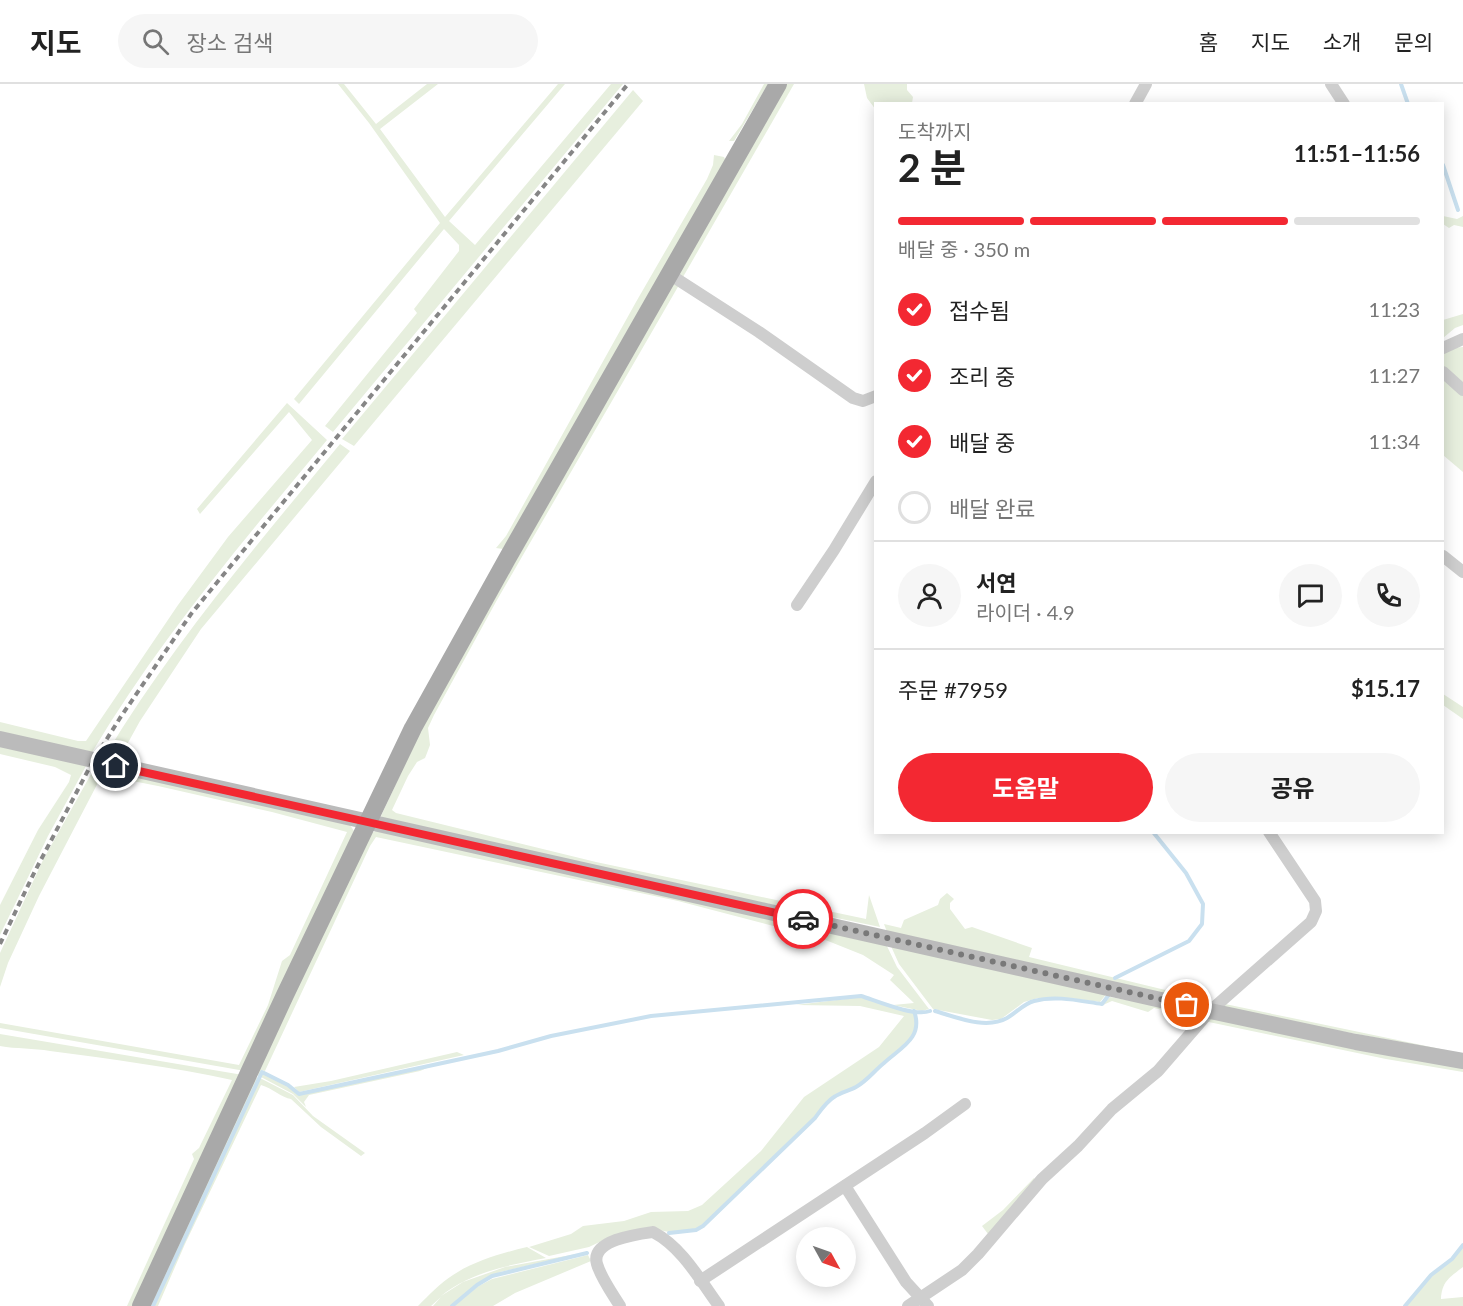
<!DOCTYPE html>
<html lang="ko">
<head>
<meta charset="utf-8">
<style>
	:root { --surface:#fff; --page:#f6f6f6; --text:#222; --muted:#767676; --line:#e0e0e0; --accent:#f32832 }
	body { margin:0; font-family:Lato,"Noto Sans KR",sans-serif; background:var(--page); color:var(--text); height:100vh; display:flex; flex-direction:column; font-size:22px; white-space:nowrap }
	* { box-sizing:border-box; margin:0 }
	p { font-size:20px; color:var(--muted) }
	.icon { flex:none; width:33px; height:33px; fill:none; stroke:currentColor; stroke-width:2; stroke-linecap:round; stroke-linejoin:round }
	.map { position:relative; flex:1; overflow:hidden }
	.sheet { position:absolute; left:874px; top:18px; width:570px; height:732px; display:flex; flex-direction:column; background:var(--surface); border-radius:0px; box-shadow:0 3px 15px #0003 }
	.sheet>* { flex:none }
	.needle { width:39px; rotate:130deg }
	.fabs { position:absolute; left:796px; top:1143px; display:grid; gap:12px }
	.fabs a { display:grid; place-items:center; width:60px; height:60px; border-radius:50%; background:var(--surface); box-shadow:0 3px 15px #0003; font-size:30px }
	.pin { position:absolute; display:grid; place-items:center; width:51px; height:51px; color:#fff; margin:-26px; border:3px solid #fff; border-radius:50%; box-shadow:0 2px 6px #0007 }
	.courier { position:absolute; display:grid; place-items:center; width:60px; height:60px; margin:-30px; border:4px solid #f32832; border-radius:50%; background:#fff; color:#222; box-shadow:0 2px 8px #0007 }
	.overview em { font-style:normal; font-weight:700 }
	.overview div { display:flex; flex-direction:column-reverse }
	.overview { display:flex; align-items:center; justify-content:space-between; height:102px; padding:0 24px }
	h1 { font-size:39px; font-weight:700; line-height:45px }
	.bar { display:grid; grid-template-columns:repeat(4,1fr); gap:9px 6px; align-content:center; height:72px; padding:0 24px }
	.bar i { height:8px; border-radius:4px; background:var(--line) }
	.bar .selected { background:var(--accent) }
	.bar p { grid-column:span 4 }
	.line { display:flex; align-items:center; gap:15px; padding:0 24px; border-top:2px solid var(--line) }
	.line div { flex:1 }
	.round { display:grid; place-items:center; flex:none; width:63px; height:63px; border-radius:32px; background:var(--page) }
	ol { padding:0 24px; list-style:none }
	li { display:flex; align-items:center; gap:18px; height:66px }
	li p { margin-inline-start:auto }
	li .icon { padding:6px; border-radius:50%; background:var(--accent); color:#fff; stroke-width:4 }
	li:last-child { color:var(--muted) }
	li i { width:33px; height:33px; border:3px solid var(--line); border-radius:50% }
	.button { display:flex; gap:12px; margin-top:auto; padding:12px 24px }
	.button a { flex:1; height:69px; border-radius:36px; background:var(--accent); color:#fff; font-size:24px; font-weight:700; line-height:69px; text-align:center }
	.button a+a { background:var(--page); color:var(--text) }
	header { display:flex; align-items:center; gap:36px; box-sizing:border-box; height:84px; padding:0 30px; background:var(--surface); border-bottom:2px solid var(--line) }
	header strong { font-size:28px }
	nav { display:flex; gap:33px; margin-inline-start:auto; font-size:21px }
	.search { width:420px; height:54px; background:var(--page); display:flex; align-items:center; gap:15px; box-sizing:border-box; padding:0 21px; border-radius:33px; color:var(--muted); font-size:22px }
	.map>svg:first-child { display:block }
	.green { fill:#e7efde }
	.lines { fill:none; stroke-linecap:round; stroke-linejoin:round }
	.stream { stroke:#c9e0ef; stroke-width:4 }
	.street { stroke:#cecece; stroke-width:12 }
	.secondary { stroke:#bbb; stroke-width:16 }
	.primary { stroke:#a9a9a9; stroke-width:18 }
	.rail { stroke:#868686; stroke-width:4; stroke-dasharray:6 4.5; stroke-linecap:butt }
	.done { stroke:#797979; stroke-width:6; stroke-dasharray:0 10.8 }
	.route { stroke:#f32832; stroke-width:8 }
</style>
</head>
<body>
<header>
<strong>지도</strong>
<div class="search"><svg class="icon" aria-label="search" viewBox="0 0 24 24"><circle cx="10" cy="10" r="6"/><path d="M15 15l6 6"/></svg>장소 검색</div>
<nav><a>홈</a><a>지도</a><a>소개</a><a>문의</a></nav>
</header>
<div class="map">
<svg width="1463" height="1222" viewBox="0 0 1463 1222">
	<rect width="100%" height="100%" fill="#fff"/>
	<!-- green -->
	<g class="green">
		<polygon points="338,0 344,0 376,40 427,0 438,0 380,45 445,133 558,0 565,0 449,137 475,161 611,0 623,0 333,348 325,342 417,229 414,225 459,167 459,161 444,145 299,320 294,315 440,139 369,39"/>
		<polygon points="764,0 768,0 734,57 729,57 742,40"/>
		<polygon points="785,0 794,0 683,193 679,190"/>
		<polygon points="864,0 907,0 907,6 913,13 912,19 876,20 876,26 867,14"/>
		<polygon points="633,6 643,17 354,362 342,355"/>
		<polygon points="714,71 724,73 726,77 503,465 496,464 506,452 636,218 707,95 713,81"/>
		<polygon points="1443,132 1457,135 1463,132 1463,143 1454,141 1449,144 1443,140"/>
		<polygon points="675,199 679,201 497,516 434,631 428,644 430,661 427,669 425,674 417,678 408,692 392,726 396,729 596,778 866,835 869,811 880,843 663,798 383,735 381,732 423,642 671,201"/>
		<polygon points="1463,230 1463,241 1455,244 1443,254 1443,236"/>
		<polygon points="1463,263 1463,301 1443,285 1443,270 1451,264"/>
		<polygon points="1443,294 1463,311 1463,388 1443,371"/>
		<path d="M287,319l40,37c-83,100 -169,201 -236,314l-91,-22v-10l78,19h8l92,-136 50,-68 84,-97 -23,-28 -89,102 -3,-5z"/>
		<path d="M340,360l10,7 -149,178 -61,92 -21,38 -14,-3c68,-113 152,-211 235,-312z"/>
		<polygon points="1443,610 1463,623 1463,635 1443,621"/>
		<polygon points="0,659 86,682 48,752 0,851 0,821 38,746 69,698 71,691 55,683 0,670"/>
		<polygon points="95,683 350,741 354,747 245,987 0,944 0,939 239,981 268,921 282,877 290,871 347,748 272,728 158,702 102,691 39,812 8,879 0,903 0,869 43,776"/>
		<polygon points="376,747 885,858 897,883 929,925 922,927 893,921 914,919 890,896 894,891 863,871 823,855 678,817 376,753 370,762 265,987 262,986 259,992 254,990 371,749"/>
		<polygon points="947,809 954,815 950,819 950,825 965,845 972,843 1032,864 1029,873 1215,918 1209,923 887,848 884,840 901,844 904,836 938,821 940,815"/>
		<polygon points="890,860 1108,908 1100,918 1069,914 1038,914 1024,918 1001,935 992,936 933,925 899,880"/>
		<polygon points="861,913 893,924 913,927 917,936 913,951 904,964 883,979 864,997 852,1005 834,1012 815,1033 702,1142 696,1146 669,1148 654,1145 608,1154 589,1163 549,1172 529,1163 571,1150 583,1142 624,1137 651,1128 688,1127 702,1121 761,1067 804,1013 879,963 904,932 860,922 796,921"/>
		<polygon points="1110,913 1204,930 1189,946 1194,933 1154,924 1148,928 1112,917 1103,921"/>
		<polygon points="1225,920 1455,968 1219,925"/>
		<polygon points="1208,932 1463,982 1463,988 1386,975 1204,937"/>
		<path d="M0,950l243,41 -106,231h-10l67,-147 -2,-5 7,-6 33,-68c-60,-13 -121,-21 -182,-29 -16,-3 -34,-2 -50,-5z"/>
		<polygon points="457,968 464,971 299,1008 294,1003 331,997"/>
		<polygon points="439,979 420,987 309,1011 304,1018 306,1023 293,1010 261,993 262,989 288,1002 299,1011"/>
		<polygon points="253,993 258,994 152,1222 144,1222"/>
		<path d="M260,994l33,17 20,21 52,37 -4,3 -40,-29 -30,-28c-9,-1 -19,-11 -30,-14l-76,159 -27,62h-4l22,-50z"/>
		<polygon points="1034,1094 1036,1097 988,1150 982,1142 1003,1126"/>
		<path d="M1463,1162v21c-13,10 -21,14 -22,32l22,-2v9h-57l26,-30 20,-16z"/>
		<path d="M527,1163l19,11c-37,7 -75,14 -105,38l22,-14 42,-15 82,-15 -87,20 -26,14 -23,20h-18l8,-9 -10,9h-13c11,-11 22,-23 35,-31 21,-14 49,-22 74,-28z"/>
		<polygon points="588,1171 591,1177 515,1209 493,1222 454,1222 477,1203 492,1195"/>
	</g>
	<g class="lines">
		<!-- stream -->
		<g class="stream">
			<polyline points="1401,0 1408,20"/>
			<polyline points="1443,81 1458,126"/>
			<polyline points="1115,894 1189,857 1202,840 1203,820 1186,789 1153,748"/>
			<path d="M935,927c21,6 51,19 72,7 9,-5 16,-14 27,-17 22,-6 46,0 68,3l6,-8"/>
			<path d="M669,1149l27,-3 7,-4 112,-108c6,-8 11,-16 19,-21 7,-5 15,-6 22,-10 11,-6 18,-16 28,-24 16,-15 40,-25 30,-52"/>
			<path d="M153,1222l109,-234 26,13 11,9 199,-43 53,-15 100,-20 210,-20c16,5 53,21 69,15"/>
			<polyline points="452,1222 477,1201 492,1192 587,1169"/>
			<polyline points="1405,1222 1431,1191 1452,1175 1463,1161"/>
		</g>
		<!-- street -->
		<g class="street">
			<polyline points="1331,0 1344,20"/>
			<polyline points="1135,20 1146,0"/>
			<polyline points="669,190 759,248 853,314 863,317 876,312"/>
			<polyline points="1443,264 1463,255"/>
			<polyline points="1443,288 1463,306"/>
			<polyline points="1443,472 1463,488"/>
			<polyline points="797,521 834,466 876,397"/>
			<polyline points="845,1102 906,1198 928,1222"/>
			<polyline points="700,1197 925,1049 965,1020"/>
			<path d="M620,1222c-8,-13 -19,-28 -23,-42 -7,-24 41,-30 56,-32 29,15 47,48 66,74"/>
			<polyline points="908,1222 962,1186 978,1170 1042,1095 1078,1062 1112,1025 1158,987 1210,927 1311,838 1316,827 1315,817 1269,748"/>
		</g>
		<!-- secondary -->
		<polyline class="secondary" points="0,655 1210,927 1356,958 1463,977"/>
		<!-- primary -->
		<polyline class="primary" points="141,1222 285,911 413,644 507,475 778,0"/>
		<!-- rail -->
		<polyline class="rail" points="0,860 35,787 93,677 120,634 191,530 628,0"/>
	</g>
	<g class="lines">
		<!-- done -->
		<polyline class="done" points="803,835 1187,921"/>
		<!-- route -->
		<polyline class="route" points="116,682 803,835"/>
	</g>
</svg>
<div class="fabs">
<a><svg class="needle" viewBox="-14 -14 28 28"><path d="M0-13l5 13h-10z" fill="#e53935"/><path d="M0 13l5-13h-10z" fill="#767676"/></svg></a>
</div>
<div class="pin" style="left:1187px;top:921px;background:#ea580c"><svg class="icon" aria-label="bag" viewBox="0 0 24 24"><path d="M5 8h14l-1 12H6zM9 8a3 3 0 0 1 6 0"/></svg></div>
<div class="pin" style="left:116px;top:682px;background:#1f2937"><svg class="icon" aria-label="home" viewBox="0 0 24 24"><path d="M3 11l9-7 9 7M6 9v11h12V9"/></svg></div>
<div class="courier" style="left:803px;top:835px"><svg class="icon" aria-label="car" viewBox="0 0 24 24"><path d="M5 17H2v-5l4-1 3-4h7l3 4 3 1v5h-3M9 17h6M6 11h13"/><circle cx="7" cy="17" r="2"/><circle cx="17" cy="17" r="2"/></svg></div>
<section class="sheet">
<div class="overview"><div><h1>2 분</h1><p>도착까지</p></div><em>11:51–11:56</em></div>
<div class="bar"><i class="selected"></i><i class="selected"></i><i class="selected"></i><i></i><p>배달 중 · 350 m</p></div>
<ol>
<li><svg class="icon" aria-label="check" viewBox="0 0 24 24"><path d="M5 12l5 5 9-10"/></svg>접수됨<p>11:23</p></li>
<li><svg class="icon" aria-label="check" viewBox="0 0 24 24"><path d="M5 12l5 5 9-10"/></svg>조리 중<p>11:27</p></li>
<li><svg class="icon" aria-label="check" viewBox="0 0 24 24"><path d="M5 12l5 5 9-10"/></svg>배달 중<p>11:34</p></li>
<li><i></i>배달 완료</li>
</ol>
<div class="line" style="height:108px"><a class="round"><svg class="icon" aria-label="person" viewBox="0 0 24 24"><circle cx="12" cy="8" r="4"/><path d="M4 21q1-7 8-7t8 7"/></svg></a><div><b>서연</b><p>라이더 · 4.9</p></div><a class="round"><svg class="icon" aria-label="chat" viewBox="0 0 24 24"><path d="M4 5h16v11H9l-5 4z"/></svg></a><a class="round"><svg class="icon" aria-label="phone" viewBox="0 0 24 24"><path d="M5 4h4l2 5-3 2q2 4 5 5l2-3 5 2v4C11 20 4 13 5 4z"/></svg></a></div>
<div class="line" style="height:78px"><div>주문 #7959</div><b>$15.17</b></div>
<div class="button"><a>도움말</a><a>공유</a></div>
</section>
</div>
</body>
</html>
